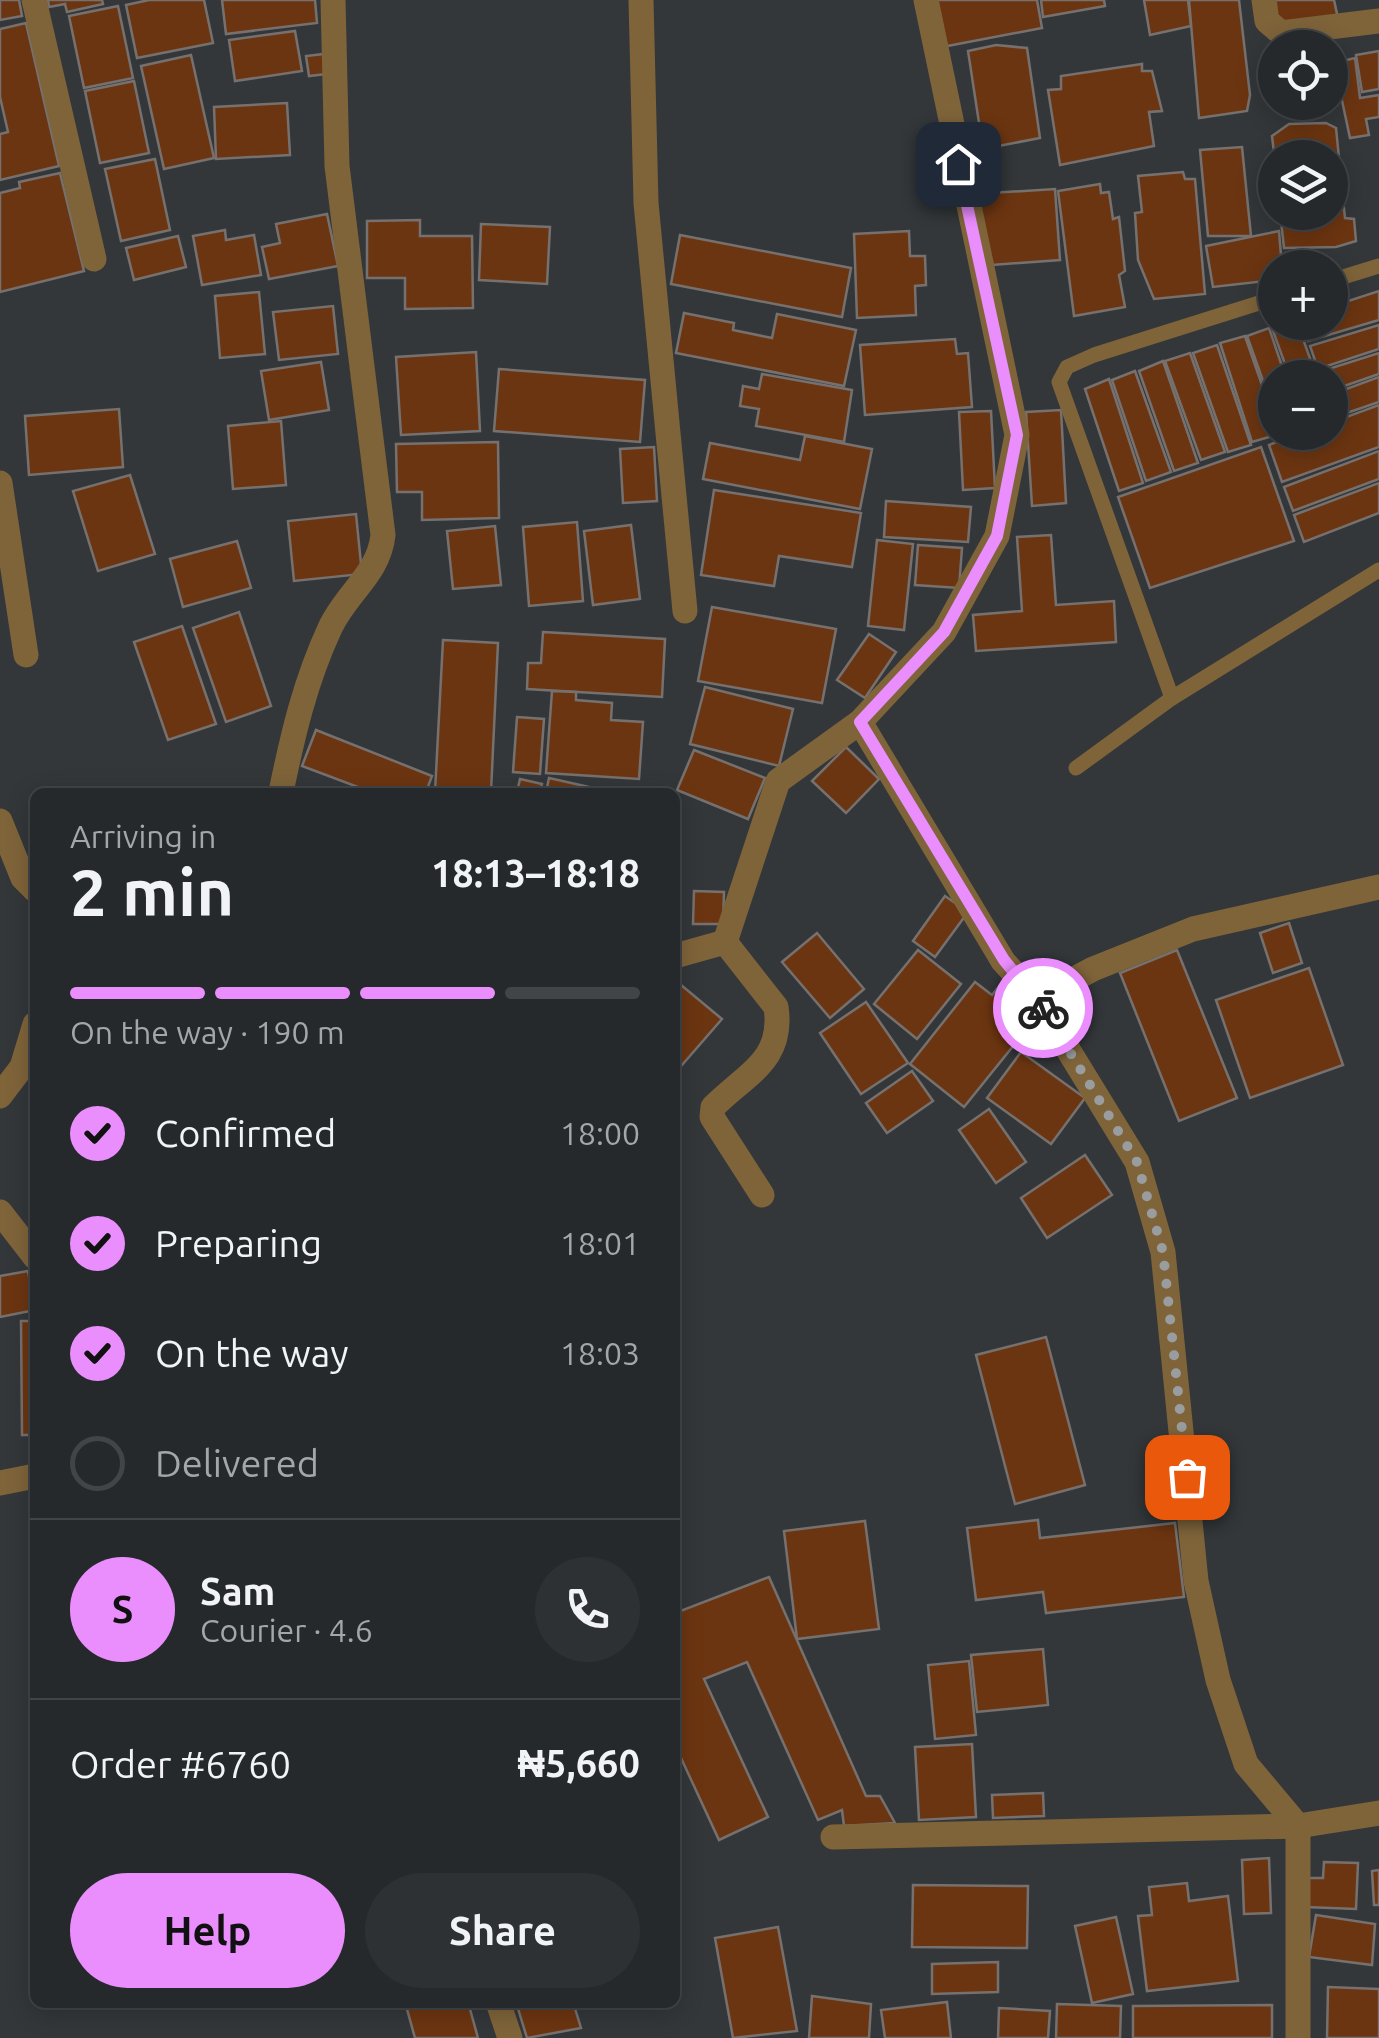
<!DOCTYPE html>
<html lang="en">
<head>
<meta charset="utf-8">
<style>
	:root { --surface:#26292c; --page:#2e3134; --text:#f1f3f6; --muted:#a4a6a9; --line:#424548; --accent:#ea8dfd }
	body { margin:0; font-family:Ubuntu,sans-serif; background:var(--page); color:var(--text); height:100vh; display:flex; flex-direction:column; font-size:38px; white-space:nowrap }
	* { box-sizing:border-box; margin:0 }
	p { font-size:32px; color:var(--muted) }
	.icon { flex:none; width:55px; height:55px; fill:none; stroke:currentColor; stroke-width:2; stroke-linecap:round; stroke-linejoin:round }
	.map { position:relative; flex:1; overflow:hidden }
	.details { position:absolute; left:30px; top:788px; width:650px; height:1220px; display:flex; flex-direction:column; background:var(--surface); border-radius:15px; box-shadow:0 5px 25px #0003,0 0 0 2px var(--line) }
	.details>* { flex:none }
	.buttons { position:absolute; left:1258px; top:30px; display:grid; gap:20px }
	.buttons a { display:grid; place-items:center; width:90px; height:90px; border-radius:50%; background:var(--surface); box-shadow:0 5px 25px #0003,0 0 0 2px var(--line); font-size:50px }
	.pin { position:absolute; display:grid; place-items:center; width:85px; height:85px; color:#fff; margin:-42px; border-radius:20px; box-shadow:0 5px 15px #0006 }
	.courier { position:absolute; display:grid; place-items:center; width:100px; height:100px; margin:-50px; border:8px solid #ea8dfd; border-radius:50%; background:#fff; color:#222; box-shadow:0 2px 12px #0007 }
	.head em { font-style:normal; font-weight:600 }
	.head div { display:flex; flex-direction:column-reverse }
	.head { display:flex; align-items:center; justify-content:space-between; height:170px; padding:0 40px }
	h1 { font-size:65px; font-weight:600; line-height:75px }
	.bar { display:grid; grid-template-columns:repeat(4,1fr); gap:15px 10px; align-content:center; height:120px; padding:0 40px }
	.bar i { height:12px; border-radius:8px; background:var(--line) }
	.bar .current { background:var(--accent) }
	.bar p { grid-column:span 4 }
	.line { display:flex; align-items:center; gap:25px; padding:0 40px; border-top:2px solid var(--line) }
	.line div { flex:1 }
	.round { display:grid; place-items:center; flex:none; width:105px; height:105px; border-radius:52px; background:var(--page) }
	ol { padding:0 40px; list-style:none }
	li { display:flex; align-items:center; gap:30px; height:110px }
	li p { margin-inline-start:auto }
	li .icon { padding:10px; border-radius:50%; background:var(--accent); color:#111; stroke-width:4 }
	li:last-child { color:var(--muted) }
	li i { width:55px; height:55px; border:5px solid var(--line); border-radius:50% }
	.button { display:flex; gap:20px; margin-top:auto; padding:20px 40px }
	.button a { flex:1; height:115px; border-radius:60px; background:var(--accent); color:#111; font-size:40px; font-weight:600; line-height:115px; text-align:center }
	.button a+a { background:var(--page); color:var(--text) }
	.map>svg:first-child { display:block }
	.building { fill:#6c3511; stroke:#76716e; stroke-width:2.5 }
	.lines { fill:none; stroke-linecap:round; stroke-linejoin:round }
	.lane { stroke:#7f643a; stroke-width:15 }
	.street { stroke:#7f643a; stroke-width:25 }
	.done { stroke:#9a9d9f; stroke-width:10; stroke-dasharray:0 18 }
	.route { stroke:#ea8dfd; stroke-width:12 }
</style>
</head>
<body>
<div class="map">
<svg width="1379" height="2038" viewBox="0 0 1379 2038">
	<rect width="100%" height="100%" fill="#33373a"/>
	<!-- building -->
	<g class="building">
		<polygon points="0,0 19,0 22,16 0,20"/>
		<polygon points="48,0 102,0 103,4 67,12 65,4 49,7"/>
		<polygon points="149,0 204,0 213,43 137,58 126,5"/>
		<polygon points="222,0 315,0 317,23 226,34"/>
		<polygon points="930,0 1037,0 1042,28 937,48"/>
		<polygon points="1041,0 1104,0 1105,6 1043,17"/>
		<polygon points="1144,0 1188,0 1191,26 1150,35"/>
		<polygon points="1189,0 1239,0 1250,95 1247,111 1199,118"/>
		<polygon points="1267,0 1334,0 1339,23 1282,30"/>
		<polygon points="118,6 133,78 84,88 69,16"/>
		<polygon points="26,23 59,166 0,180 0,134 8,132 0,97 0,29"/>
		<polygon points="295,31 302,71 235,81 229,40"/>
		<polygon points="996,45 1027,48 1040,138 983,149 968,51"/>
		<polygon points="1379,51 1379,89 1362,92 1356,55"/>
		<polygon points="324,54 327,74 309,76 306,56"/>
		<polygon points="191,55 214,158 164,169 141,66"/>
		<polygon points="1355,58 1360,98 1379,95 1379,117 1366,119 1369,135 1350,138 1340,91 1330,92 1330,64"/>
		<polygon points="1142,64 1142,71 1152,71 1162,111 1149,112 1154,146 1060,165 1048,90 1061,89 1061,76"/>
		<polygon points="134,81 149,153 100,163 85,91"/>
		<polygon points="287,103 290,155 216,159 214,107"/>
		<polygon points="1326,123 1336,128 1345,218 1354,219 1356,241 1336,247 1284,248 1280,212 1330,212 1330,158 1275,161 1272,136 1289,124"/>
		<polygon points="1242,147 1251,236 1208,236 1200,150"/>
		<polygon points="155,159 170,230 121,241 105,169"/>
		<polygon points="1183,172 1185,179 1195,179 1205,294 1154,299 1138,260 1135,213 1142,212 1138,176"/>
		<polygon points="60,173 84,271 0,292 0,193 20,188 19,182"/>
		<polygon points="1100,184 1101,193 1109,192 1113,219 1119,217 1125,271 1119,275 1125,307 1074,316 1058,191"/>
		<polygon points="1055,189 1060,260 992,265 973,194"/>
		<polygon points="327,214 338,266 269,279 262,247 280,243 276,224"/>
		<polygon points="420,220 420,236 472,236 473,308 405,309 405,278 367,278 367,221"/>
		<polygon points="481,224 550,227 547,284 479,280"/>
		<polygon points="225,230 226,240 254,235 261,275 202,285 193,236"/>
		<polygon points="909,231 910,256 925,256 926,285 915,286 916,315 857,318 854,234"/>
		<polygon points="1279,231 1282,268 1275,268 1275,280 1213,287 1206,246"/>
		<polygon points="680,235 851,268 842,317 671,284"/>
		<polygon points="178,236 186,267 134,280 126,248"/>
		<polygon points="1379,291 1379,320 1308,341 1301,322 1330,322 1330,307"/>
		<polygon points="259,292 265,354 220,358 215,296"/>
		<polygon points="333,306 338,354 279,360 273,312"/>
		<polygon points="684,313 734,323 733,330 772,338 777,314 856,330 844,386 676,353"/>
		<polygon points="1287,322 1297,322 1317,378 1290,378 1272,328"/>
		<polygon points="1379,325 1379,349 1318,369 1310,346"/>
		<polygon points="1269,328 1286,378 1275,378 1275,414 1247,336"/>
		<polygon points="1245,336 1279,434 1252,442 1220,343"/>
		<polygon points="955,339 957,354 968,353 972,407 865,415 860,345"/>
		<polygon points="1217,345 1251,445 1228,452 1193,353"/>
		<polygon points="476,352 480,431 401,435 396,357"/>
		<polygon points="1190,353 1225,452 1201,460 1165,361"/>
		<polygon points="1379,353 1379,374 1330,391 1330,378 1321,378 1319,372"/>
		<polygon points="1163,361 1198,463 1174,471 1139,371"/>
		<polygon points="321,362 329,410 269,420 261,371"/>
		<polygon points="499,369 645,380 640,442 494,431"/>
		<polygon points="1135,371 1171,472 1146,481 1112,380"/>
		<polygon points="762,374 852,390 844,442 756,426 759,409 740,406 743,386 759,389"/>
		<polygon points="1379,377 1379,402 1335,417 1330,395"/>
		<polygon points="1109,379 1143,483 1119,491 1085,389"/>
		<polygon points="1379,405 1379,447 1282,482 1269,445 1302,432 1330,432 1330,423"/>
		<polygon points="119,409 123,467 29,475 25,416"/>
		<polygon points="1061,410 1066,503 1032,506 1026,412"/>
		<polygon points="991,411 995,488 963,490 959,412"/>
		<polygon points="281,421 286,485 233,489 228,426"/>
		<polygon points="805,436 872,449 860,509 703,479 710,443 800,460"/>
		<polygon points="498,442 499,518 422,520 422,492 397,492 396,444"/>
		<polygon points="654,447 657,501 623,503 620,449"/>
		<polygon points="1261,447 1294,541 1150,588 1118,497"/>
		<polygon points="1379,451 1379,479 1293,511 1284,487"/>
		<polygon points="130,475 155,554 98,571 73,491"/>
		<polygon points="1379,483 1379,513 1304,542 1294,515"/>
		<polygon points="714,490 861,513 852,567 779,556 774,586 701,575"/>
		<polygon points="886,501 971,507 968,542 884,537"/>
		<polygon points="356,514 362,574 294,581 288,521"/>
		<polygon points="577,522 583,601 529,606 523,527"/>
		<polygon points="631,525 640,599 593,605 584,531"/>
		<polygon points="495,526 501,585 453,589 447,531"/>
		<polygon points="1051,535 1056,605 1114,601 1116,642 976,651 973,615 1022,611 1017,537"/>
		<polygon points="877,540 913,544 904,630 868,626"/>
		<polygon points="237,541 251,588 183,607 170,559"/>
		<polygon points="918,545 962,548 959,588 915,585"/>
		<polygon points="712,607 836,629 822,703 698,681"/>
		<polygon points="239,612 271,706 226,722 193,628"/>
		<polygon points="182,626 216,724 168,740 134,642"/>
		<polygon points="543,632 665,639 662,697 527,689 528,663 541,663"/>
		<polygon points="869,634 896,652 865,698 837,680"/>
		<polygon points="443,640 498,643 491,792 435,792"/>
		<polygon points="705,687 793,709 779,766 690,744"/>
		<polygon points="552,691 576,692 576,700 612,703 611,720 643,722 639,779 546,773"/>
		<polygon points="517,717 544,719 540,774 513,772"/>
		<polygon points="316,730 432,776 426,792 371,792 302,766"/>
		<polygon points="846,747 879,779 846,813 812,781"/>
		<polygon points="694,750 765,778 748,819 677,790"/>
		<polygon points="549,778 607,791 607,792 546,792"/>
		<polygon points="520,779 542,784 540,792 517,792"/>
		<polygon points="694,891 724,892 723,924 693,924"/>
		<polygon points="945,896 968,912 935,957 913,941"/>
		<polygon points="1289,923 1302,963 1273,973 1260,933"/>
		<polygon points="817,933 864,989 830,1018 782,962"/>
		<polygon points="918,950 961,984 917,1039 874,1004"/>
		<polygon points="1177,950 1237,1098 1179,1121 1120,973"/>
		<polygon points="1309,968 1343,1065 1250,1098 1216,1000"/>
		<polygon points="675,980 722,1019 682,1065 675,1059"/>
		<polygon points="975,982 992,995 1000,985 1017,998 1009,1009 1030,1025 964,1107 910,1064"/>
		<polygon points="866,1002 908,1063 861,1094 820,1033"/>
		<polygon points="1021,1052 1085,1098 1051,1144 987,1098"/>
		<polygon points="912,1071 933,1101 887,1133 866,1103"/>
		<polygon points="989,1109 1026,1162 996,1183 959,1130"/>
		<polygon points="1085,1155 1112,1195 1047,1238 1021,1198"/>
		<polygon points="28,1271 35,1310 0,1317 0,1276"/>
		<polygon points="21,1321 35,1321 35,1435 22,1435"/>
		<polygon points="1046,1337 1085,1485 1015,1504 976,1355"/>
		<polygon points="1038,1520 1040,1538 1175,1523 1184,1597 1046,1613 1043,1592 976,1600 967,1528"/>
		<polygon points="865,1521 879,1629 797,1639 784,1531"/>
		<polygon points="769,1577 866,1796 880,1796 895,1823 844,1826 842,1810 818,1820 747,1662 704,1679 768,1817 719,1840 675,1745 675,1613"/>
		<polygon points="1043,1649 1048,1705 977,1712 971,1655"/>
		<polygon points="969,1661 976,1735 935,1739 928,1665"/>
		<polygon points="972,1744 976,1817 919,1820 915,1747"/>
		<polygon points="1043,1793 1044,1816 993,1818 992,1795"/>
		<polygon points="1269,1858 1271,1913 1244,1914 1242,1860"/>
		<polygon points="1324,1862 1358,1863 1356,1909 1305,1907 1306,1878 1323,1878"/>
		<polygon points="1379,1870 1379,1905 1374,1905 1372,1871"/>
		<polygon points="1187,1883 1189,1901 1228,1896 1238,1981 1147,1991 1138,1916 1152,1915 1149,1887"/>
		<polygon points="913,1885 1028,1886 1027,1948 912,1947"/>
		<polygon points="1316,1915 1375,1924 1372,1965 1309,1957"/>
		<polygon points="1116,1917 1133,1994 1092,2003 1075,1926"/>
		<polygon points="778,1927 797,2031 733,2038 715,1938"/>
		<polygon points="998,1962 998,1992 932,1994 932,1964"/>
		<polygon points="1328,1987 1379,1989 1379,2038 1327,2038"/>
		<polygon points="812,1996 871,2004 869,2038 809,2038"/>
		<polygon points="405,2002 468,2002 478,2038 415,2038"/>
		<polygon points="516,2002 573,2002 581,2028 527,2038"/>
		<polygon points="947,2002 951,2038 885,2038 881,2010"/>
		<polygon points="1057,2004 1121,2006 1120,2038 1056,2038"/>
		<polygon points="1272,2005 1272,2038 1133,2038 1133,2006"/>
		<polygon points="999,2008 1050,2011 1048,2038 998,2038"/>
	</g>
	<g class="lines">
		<!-- lane -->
		<g class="lane">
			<polyline points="1330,281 1379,266"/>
			<polyline points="1172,698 1059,382 1067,367 1094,355 1275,298"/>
			<polyline points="1076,768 1172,698 1379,570"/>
		</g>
		<!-- street -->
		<g class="street">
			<polyline points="34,0 94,259"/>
			<polyline points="641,0 646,203 685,611"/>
			<polyline points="1264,0 1267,21 1281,33 1379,21"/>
			<polyline points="0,483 26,655"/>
			<polyline points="860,722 1003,961 1037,999 1093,969 1193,929 1379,887"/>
			<path d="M281,792c12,-58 24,-110 49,-164 16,-35 49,-54 53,-93l-46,-369 -4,-166"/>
			<polyline points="0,821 23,878 35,890"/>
			<polyline points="725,942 778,781 860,722 944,632 997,536 1017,435 926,0"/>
			<path d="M725,942l51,65c8,53 -29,66 -63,100l-1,10 50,78"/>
			<polyline points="675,956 725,942"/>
			<polyline points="1037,999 1137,1162 1163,1252 1196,1581 1218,1680 1246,1764 1298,1826 1298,2038"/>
			<polyline points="0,1096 22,1067 35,1024"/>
			<polyline points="0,1212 35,1257"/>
			<polyline points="0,1483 35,1476"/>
			<polyline points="833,1837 1298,1826 1379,1813"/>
			<polyline points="498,2002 510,2038"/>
		</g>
	</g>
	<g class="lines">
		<!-- done -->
		<polyline class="done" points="1043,1008 1137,1162 1163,1252 1187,1477"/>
		<!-- route -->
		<polyline class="route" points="958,164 1017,435 997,536 944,632 860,722 1004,960 1043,1008"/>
	</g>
</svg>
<div class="buttons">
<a><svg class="icon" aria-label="locate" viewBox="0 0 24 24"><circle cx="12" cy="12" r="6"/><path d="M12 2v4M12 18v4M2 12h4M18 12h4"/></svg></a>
<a><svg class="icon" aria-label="layers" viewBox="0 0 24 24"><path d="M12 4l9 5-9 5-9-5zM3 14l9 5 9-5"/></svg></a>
<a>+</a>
<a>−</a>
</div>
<div class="pin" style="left:1187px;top:1477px;background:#ea580c"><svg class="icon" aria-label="bag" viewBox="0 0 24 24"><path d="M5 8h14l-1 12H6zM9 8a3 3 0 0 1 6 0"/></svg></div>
<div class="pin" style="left:958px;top:164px;background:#1f2937"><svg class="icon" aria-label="home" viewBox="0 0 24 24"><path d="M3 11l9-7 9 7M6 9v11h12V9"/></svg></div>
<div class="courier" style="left:1043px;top:1008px"><svg class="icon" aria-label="bike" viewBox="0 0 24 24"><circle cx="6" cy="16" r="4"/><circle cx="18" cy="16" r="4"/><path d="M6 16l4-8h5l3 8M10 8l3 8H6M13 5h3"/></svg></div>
<section class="details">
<div class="head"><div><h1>2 min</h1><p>Arriving in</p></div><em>18:13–18:18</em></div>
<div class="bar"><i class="current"></i><i class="current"></i><i class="current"></i><i></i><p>On the way · 190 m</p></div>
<ol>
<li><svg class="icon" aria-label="check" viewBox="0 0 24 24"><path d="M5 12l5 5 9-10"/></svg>Confirmed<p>18:00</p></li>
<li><svg class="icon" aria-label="check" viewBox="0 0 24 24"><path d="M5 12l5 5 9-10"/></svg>Preparing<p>18:01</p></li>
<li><svg class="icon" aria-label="check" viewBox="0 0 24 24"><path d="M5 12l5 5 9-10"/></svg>On the way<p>18:03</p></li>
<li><i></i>Delivered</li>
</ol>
<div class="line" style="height:180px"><b class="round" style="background:var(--accent);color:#111">S</b><div><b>Sam</b><p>Courier · 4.6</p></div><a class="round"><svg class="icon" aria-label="phone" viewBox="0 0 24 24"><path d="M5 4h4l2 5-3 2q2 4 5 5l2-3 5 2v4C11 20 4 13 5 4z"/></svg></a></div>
<div class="line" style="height:130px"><div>Order #6760</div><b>₦5,660</b></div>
<div class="button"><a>Help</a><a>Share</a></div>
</section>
</div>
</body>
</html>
